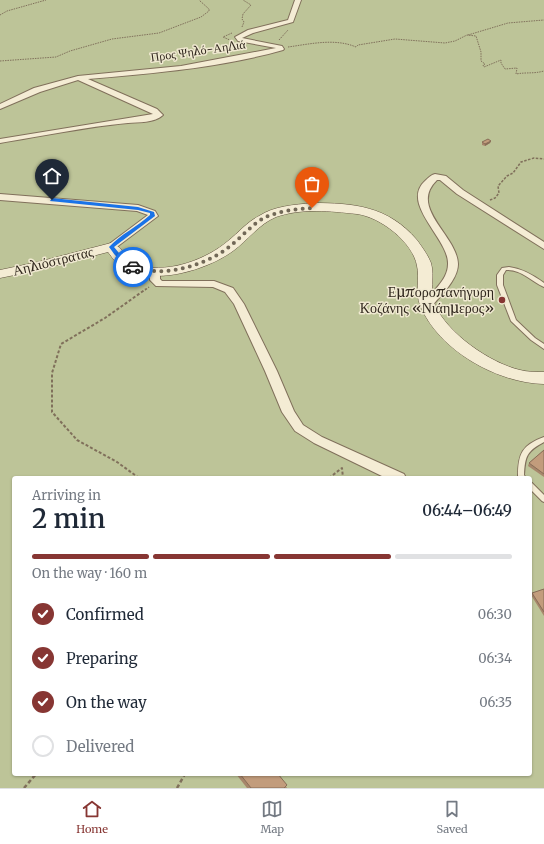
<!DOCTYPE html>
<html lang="en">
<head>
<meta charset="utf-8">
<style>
	:root { --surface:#fff; --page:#f6f6f7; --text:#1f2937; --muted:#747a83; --line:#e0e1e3; --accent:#873633 }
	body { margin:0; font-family:Merriweather,serif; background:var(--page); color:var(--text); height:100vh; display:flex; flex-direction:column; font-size:15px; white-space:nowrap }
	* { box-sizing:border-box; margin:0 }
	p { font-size:13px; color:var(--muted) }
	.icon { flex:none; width:22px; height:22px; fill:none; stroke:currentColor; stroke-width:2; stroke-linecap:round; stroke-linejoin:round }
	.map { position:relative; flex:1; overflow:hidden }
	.details { position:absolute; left:12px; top:476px; width:520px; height:300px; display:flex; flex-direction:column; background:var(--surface); border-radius:4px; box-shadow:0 1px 3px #0004 }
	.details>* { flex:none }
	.pin { position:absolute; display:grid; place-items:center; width:34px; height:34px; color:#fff; margin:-41px -17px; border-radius:50% 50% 50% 0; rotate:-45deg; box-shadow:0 0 4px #0007 }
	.pin .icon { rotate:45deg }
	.courier { position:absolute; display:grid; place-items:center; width:40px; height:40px; margin:-20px; border:3px solid #1a73e8; border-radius:50%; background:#fff; color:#222; box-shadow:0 1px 5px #0007 }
	.head em { font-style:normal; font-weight:600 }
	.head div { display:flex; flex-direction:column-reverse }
	.head { display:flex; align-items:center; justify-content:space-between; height:68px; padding:0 20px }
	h1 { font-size:26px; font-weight:600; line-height:30px }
	.bar { display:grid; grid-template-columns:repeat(4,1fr); gap:6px 4px; align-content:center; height:48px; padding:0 20px }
	.bar i { height:5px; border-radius:3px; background:var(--line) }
	.bar .on { background:var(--accent) }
	.bar p { grid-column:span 4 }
	ol { padding:0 20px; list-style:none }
	li { display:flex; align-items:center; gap:12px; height:44px }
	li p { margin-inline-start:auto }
	li .icon { padding:4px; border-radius:50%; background:var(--accent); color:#fff; stroke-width:4 }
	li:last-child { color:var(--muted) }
	li i { width:22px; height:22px; border:2px solid var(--line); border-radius:50% }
	.dock { display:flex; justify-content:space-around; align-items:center; height:56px; border-top:1px solid var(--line); background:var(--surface); font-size:11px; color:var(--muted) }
	.dock a { display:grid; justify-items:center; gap:2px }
	.dock .on { color:var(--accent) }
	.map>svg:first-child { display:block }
	.green { fill:#bdc498; fill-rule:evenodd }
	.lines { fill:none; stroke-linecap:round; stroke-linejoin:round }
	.lane-casing { stroke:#80705b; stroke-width:2 }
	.street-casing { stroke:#80705b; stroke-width:2 }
	.secondary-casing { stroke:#61523f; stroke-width:1 }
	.path-far3 { stroke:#80705b; stroke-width:1; stroke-dasharray:1.5 1; stroke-linecap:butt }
	.path-far2 { stroke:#80705b; stroke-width:1.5; stroke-dasharray:2.5 1.5; stroke-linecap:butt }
	.path-far1 { stroke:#80705b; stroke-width:2; stroke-dasharray:3 2; stroke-linecap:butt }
	.path { stroke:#80705b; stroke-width:2.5; stroke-dasharray:4 2.5; stroke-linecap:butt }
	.lane { fill:#f4ecd4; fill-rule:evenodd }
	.street { fill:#f4ecd4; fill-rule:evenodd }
	.secondary { fill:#f4ecd4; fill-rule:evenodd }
	.wall { fill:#a7866b }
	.shaded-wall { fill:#886d57 }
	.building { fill:#c29c7c; stroke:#886d57 }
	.route { fill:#1a73e8 }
	.done { stroke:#716857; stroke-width:4; stroke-dasharray:0 7.2 }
	.poi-dot { fill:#873633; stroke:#f0e9d1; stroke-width:1.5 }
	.labels { text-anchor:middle; stroke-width:3; stroke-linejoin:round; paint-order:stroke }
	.far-street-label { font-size:12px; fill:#31281e; stroke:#f0e9d1 }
	.street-label { font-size:14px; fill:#31281e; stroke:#f0e9d1 }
	.poi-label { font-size:14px; fill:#31281e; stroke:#f0e9d1; text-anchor:end }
</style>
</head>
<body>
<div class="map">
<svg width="544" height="788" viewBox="0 0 544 788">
	<rect width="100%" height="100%" fill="#e8dec2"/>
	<!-- green -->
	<path class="green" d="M0,0h544v788h-544zM14,478h516v296h-516z"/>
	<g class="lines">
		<defs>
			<g id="lane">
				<path d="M509,267c14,2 24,8 35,16v4c-13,-6 -23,-18 -38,-17l-3,5v10l13,35 19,18 9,6v5l-13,-9 -20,-19 -14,-36v-10l5,-7z"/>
				<path d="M544,437v5c-17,9 -19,14 -20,33l2,3h-7l-1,-2c0,-22 4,-31 26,-39z"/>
				<polygon points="530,482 532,483 544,495 544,502 542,501 530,489"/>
			</g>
			<g id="street">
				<path d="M295,0h6l-8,22 -40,11 -11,5 40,8 2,3 -1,1c-63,18 -130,23 -195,29l69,30 6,6c-8,8 -25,7 -35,8 -43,4 -86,13 -128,20v-4l153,-25 -75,-34 -38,12 -40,17v-5l34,-16 44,-12 103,-10 95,-18 -38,-7 -3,-4 13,-7 40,-10z"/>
				<path d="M435,174l11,2 17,14 81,52v7l-87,-55 -17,-14h-3c-29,28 20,55 21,84 0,16 -18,32 -27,43l-4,1 -5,-3c8,-12 26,-24 26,-41 1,-25 -48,-60 -23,-83 3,-3 6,-6 10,-7z"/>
				<polygon points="0,194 138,205 155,211 158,216 114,249 108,249 106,247 108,245 148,215 137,211 0,200"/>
				<polygon points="155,269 160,272 160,279 162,281 214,281 233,288 244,304 277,371 294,411 303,425 322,437 404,474 406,478 386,478 314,443 295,431 282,412 265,371 234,304 225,292 213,287 156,286 150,280 150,272"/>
			</g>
			<path id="secondary" d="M312,203c42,0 76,3 105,37 5,7 11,15 14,23 4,14 -2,29 4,42 12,28 55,58 85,65 8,2 16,2 24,2v12c-47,-1 -106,-34 -124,-79 -5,-12 0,-26 -3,-39 -4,-24 -37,-49 -60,-52 -27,-3 -55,-6 -81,3 -17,7 -28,23 -43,34 -26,19 -81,36 -111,16 -6,-3 -10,-10 -14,-15l-69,18 -39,8v-8l38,-8 73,-19c12,3 17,19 31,23 28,7 65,-7 86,-25 10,-8 19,-19 31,-25 15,-10 35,-11 53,-13z"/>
		</defs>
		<!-- lane casing -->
		<use href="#lane" class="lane-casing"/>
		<!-- street casing -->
		<use href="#street" class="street-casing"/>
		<!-- secondary casing -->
		<use href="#secondary" class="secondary-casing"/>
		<!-- path-far3 -->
		<g class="path-far3">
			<polyline points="0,15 7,11 46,0"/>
			<polyline points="242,27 244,22 242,19 243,14 251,5 243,0"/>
			<polyline points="232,33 223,37 232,41"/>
			<polyline points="468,35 508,23 544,20"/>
			<polyline points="279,40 288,30"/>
			<path d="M288,47c22,-3 47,-9 68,0l2,-2 37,-6 50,4 10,-2 12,-6 9,1 5,16v9l4,3 -2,1 1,2 17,-7v3l4,6 12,-1 -1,6c11,-2 17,0 28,-3"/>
			<polyline points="0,61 56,57 70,51 112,39 159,33 201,17 209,11 209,9 199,0"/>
		</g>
		<!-- path-far2 -->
		<g class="path-far2">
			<polyline points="490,200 495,198 499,193 498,186 507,176 513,173 521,162 534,158 544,159"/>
			<polyline points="145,290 149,287"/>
		</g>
		<!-- path-far1 -->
		<g class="path-far1">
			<polyline points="139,478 117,462 77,440 52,412 52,373 61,344 105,318 146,289"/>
			<polyline points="329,478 342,468 343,478"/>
		</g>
		<!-- path -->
		<g class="path">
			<polyline points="24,788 36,774"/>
			<polyline points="177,788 185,774"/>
		</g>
		<!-- lane -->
		<use href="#lane" class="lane"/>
		<!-- street -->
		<use href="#street" class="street"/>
		<!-- secondary -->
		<use href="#secondary" class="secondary"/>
	</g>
	<!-- wall -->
	<g class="wall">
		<polygon points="491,141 490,143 485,146 482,145 482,142"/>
		<polygon points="544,450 544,477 528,466 529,463"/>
		<polygon points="544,589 544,616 531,595 532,593"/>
		<polygon points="236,774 278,774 287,788 247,788"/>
	</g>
	<!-- shaded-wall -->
	<polygon class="shaded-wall" points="491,141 490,143 485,146 485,144"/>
	<!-- building -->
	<g class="building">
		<polygon points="488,139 491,141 485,144 482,142"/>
		<polygon points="544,450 544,474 529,463"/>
		<polygon points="544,589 544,612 532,593"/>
		<polygon points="240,774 278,774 287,785 284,788 251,788"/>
	</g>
	<!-- route -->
	<path class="route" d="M52,198l86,9 16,5 1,4 -41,31 10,12 11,7v2c-11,1 -20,-13 -26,-21 12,-13 28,-20 41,-32v-2l-12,-3 -88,-9z"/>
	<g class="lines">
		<!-- done -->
		<path class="done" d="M133,267c30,11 72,-1 96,-20 12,-9 22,-22 35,-29 14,-7 32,-9 48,-10"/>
	</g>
	<!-- markers -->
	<circle class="poi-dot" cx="502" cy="300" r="4"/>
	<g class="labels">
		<!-- far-street labels -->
		<g class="far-street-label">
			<text transform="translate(198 51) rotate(-8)" y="4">Προς Ψηλό-ΑηΛιά</text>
		</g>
		<!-- street labels -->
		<g class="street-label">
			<text transform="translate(53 261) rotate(-14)" y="5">Αηλιόστρατας</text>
		</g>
		<!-- poi labels -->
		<g class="poi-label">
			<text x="494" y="297">Εμποροπανήγυρη<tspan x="494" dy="16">Κοζάνης «Νιάημερος»</tspan></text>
		</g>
	</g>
</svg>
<div class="pin" style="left:312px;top:208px;background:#ea580c"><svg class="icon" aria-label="bag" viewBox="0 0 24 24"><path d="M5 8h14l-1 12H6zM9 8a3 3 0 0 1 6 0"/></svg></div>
<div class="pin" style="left:52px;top:200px;background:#1f2937"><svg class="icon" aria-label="home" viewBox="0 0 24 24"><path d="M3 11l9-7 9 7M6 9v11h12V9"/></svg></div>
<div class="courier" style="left:133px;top:267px"><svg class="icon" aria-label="car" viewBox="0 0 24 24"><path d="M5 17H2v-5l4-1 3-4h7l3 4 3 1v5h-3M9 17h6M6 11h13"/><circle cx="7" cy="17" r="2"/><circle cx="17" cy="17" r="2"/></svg></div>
<section class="details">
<div class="head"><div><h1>2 min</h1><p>Arriving in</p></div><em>06:44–06:49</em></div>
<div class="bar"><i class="on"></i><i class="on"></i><i class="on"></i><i></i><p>On the way · 160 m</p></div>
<ol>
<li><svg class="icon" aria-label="check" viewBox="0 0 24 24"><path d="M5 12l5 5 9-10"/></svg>Confirmed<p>06:30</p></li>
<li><svg class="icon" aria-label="check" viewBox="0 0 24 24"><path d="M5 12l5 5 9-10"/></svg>Preparing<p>06:34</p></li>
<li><svg class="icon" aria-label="check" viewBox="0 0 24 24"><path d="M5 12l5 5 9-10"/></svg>On the way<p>06:35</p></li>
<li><i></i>Delivered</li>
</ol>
</section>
</div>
<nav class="dock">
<a class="on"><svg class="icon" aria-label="home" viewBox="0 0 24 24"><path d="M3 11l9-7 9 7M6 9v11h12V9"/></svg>Home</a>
<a><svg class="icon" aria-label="map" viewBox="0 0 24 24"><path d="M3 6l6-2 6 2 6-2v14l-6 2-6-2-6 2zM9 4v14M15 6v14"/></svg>Map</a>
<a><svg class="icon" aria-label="saved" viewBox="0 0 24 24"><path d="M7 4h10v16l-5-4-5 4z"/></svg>Saved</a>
</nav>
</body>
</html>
